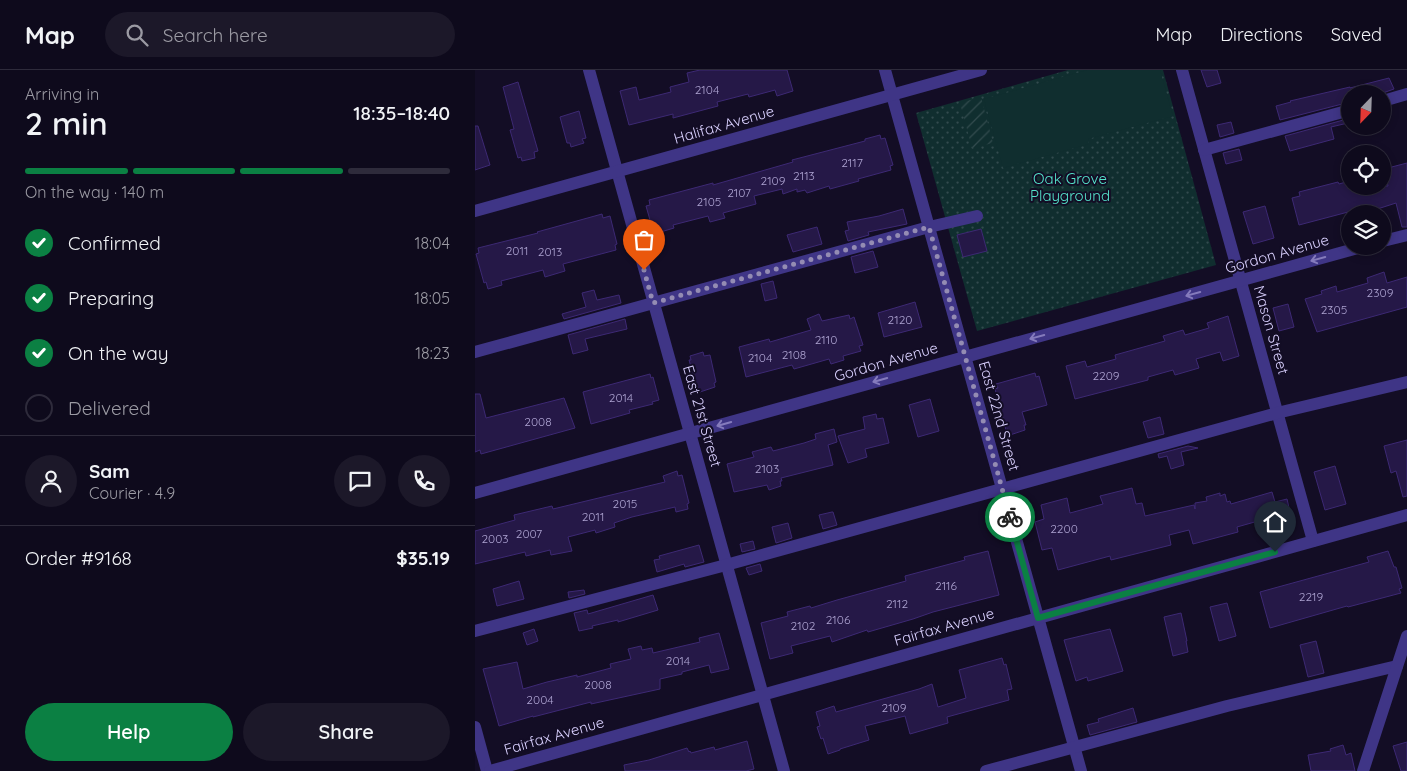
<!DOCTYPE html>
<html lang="en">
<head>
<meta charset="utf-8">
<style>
	:root { --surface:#0e0a1c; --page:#1c1829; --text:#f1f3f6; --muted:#9b9aa3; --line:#2e2b3b; --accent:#0b8043 }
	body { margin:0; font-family:Quicksand,sans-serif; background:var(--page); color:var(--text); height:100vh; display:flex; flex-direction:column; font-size:19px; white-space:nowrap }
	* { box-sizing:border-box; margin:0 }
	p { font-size:16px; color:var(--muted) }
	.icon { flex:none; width:28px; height:28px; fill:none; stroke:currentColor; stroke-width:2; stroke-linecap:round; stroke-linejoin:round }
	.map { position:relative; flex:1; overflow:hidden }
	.sheet { display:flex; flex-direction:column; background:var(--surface); width:475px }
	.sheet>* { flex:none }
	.needle { width:32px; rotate:203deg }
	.buttons { position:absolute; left:866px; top:15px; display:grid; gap:10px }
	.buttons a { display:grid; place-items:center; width:50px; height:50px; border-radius:50%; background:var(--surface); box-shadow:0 2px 8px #0003,0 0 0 1px var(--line); font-size:25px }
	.pin { position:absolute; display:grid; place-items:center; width:42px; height:42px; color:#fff; margin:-51px -21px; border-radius:50% 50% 50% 0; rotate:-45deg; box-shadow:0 0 5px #0007 }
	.pin .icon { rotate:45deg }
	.courier { position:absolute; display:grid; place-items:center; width:50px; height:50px; margin:-25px; border:4px solid #0b8043; border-radius:50%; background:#fff; color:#222; box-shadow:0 1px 6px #0007 }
	.overview em { font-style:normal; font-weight:600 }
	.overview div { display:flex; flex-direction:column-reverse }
	.overview { display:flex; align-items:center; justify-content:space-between; height:85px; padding:0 25px }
	h1 { font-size:32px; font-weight:600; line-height:38px }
	.bar { display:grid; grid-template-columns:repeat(4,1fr); gap:8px 5px; align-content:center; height:60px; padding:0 25px }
	.bar i { height:6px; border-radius:4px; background:var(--line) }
	.bar .selected { background:var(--accent) }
	.bar p { grid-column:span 4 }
	.line { display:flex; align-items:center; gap:12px; padding:0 25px; border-top:1px solid var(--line) }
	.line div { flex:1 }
	.round { display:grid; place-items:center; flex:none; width:52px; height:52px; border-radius:26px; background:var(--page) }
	ol { padding:0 25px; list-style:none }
	li { display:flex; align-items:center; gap:15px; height:55px }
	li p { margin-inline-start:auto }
	li .icon { padding:5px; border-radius:50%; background:var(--accent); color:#fff; stroke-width:4 }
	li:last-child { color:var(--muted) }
	li i { width:28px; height:28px; border:2px solid var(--line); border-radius:50% }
	.primary-button { display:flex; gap:10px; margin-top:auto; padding:10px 25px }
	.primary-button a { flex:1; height:58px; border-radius:30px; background:var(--accent); color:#fff; font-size:20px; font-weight:600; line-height:58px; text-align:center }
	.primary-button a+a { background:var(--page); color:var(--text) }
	header { display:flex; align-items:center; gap:30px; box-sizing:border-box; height:70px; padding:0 25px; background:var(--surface); border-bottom:1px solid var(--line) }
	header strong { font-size:24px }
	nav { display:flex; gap:28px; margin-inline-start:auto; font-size:18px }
	.search { width:350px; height:45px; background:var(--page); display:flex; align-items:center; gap:12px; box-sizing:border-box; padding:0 18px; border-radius:28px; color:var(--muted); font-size:19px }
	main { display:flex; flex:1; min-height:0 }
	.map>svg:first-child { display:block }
	.grass { fill:url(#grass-dots) }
	.garden { fill:url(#garden-furrows) }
	.pitch { fill:#102e2f }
	.building { fill:#251847; stroke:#3d2974 }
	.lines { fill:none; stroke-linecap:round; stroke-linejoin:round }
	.minor { stroke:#3f3586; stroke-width:12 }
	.oneway { stroke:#857bbc }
	.done { stroke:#948cb3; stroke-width:5; stroke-dasharray:0 9 }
	.route { stroke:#0b8043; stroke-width:6 }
	.labels { text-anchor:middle; stroke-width:4; stroke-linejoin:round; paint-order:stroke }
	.number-label { font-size:12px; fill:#ada3d1 }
	.street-label { font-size:15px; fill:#dad1ff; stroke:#130d25 }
	.park-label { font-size:15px; fill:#56e6cd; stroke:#130d25 }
</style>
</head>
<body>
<header>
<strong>Map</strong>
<div class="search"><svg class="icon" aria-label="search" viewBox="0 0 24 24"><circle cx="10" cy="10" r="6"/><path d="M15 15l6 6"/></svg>Search here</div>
<nav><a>Map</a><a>Directions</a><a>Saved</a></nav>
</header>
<main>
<section class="sheet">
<div class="overview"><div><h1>2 min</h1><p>Arriving in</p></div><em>18:35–18:40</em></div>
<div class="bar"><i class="selected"></i><i class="selected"></i><i class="selected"></i><i></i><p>On the way · 140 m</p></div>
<ol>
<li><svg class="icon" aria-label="check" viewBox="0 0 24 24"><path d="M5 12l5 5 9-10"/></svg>Confirmed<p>18:04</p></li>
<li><svg class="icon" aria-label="check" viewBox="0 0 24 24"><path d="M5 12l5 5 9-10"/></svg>Preparing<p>18:05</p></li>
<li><svg class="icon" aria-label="check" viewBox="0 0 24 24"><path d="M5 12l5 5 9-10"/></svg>On the way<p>18:23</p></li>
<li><i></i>Delivered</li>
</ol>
<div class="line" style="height:90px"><a class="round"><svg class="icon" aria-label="person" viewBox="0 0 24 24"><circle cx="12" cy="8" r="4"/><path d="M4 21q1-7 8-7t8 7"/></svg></a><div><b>Sam</b><p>Courier · 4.9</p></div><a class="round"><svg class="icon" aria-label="chat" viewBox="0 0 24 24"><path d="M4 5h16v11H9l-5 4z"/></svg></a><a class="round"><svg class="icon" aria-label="phone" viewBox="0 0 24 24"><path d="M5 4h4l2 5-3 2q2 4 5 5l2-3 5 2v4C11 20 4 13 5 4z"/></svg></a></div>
<div class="line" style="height:65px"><div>Order #9168</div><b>$35.19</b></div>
<div class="primary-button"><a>Help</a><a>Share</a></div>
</section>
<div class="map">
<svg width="932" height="701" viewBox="0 0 932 701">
	<defs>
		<pattern id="grass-dots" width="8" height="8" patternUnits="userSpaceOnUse" patternTransform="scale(1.25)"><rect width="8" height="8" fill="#102e2f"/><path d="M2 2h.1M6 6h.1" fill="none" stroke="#324b4e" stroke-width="1.8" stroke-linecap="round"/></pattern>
		<pattern id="garden-furrows" width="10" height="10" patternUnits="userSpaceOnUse" patternTransform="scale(1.25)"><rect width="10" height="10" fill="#102e2f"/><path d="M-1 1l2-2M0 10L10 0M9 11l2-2" fill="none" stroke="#324b4e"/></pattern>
	</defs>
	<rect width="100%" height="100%" fill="#130d25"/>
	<!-- grass -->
	<polygon class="grass" points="593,0 688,0 741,195 502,261 441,43"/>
	<!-- garden -->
	<polygon class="garden" points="506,27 518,73 497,78 485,33"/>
	<!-- pitch -->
	<polygon class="pitch" points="612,0 685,0 698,46 613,69 614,74 528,98 509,29"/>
	<!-- building -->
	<g class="building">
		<polygon points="225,0 312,0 318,21 302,26 300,20 274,27 273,24 242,32 243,36 198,48 198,44 154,55 145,21 161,17 164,30 196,22 195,17 214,12 212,3"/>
		<polygon points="726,0 742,0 746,13 732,17"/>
		<polygon points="914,8 919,19 905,24 875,24 875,32 805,50 801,36 816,32 815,31 875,17 875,18"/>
		<polygon points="43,12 63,81 59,82 60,88 47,91 46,87 43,88 35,60 39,59 28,17"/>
		<polygon points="104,41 111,68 107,69 109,73 96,77 95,73 92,73 85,47"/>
		<polygon points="872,49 873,53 856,57 859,69 815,81 810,66"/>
		<polygon points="756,52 759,63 745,67 742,55"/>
		<polygon points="0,56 3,56 15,95 0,100"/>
		<polygon points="405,65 406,69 410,68 418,95 415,96 416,100 383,109 384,111 355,119 354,116 332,123 330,120 322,122 322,119 308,124 307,119 279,126 281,134 248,143 250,148 235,152 233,146 198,155 199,158 179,164 171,136 175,135 174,130 238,113 238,115 318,92 317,90 390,71 390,69"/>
		<polygon points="764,79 767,90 751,94 748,83"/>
		<polygon points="932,93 932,157 927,157 921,133 893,142 892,137 824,155 817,128 825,126 824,122 863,112 864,114 871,112 872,116 913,116 909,99"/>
		<polygon points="790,136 799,168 778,174 768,142"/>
		<polygon points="428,139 432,154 393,162 394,165 373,171 370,161 374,160 372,152 404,146"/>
		<polygon points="127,144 128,148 135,146 142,174 140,175 141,180 88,194 90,201 70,207 68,200 26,211 27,215 13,219 11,212 9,213 1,184 4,183 3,178 63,163 62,162"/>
		<polygon points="342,157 347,174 318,182 312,165"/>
		<polygon points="506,159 512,181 488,187 482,165"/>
		<polygon points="398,181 403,197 380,203 376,187"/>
		<polygon points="909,202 912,213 932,207 932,237 842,262 830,229 847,224 846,221 861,216 862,222 893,213 892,208"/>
		<polygon points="298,211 302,228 290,231 286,214"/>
		<polygon points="119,220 122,230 144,225 146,233 89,249 87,244 111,237 107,223"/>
		<polygon points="440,232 447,257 409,267 403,243"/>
		<polygon points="813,234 819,257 804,261 798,238"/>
		<polygon points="344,244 347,251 374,245 375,249 379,247 388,275 384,276 386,281 368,286 369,290 356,294 354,289 319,299 317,295 271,307 264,277 294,269 295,272 336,260 332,249"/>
		<polygon points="753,246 764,286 748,291 745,282 721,289 724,298 700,305 698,300 673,307 673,310 600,329 591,296 610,291 612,297 641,289 640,285 690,271 688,266 708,260 710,265 734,258 732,253"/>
		<polygon points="150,249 152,259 110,269 113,280 98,284 93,265"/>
		<polygon points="228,282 229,286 235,285 241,312 239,313 240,317 225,322 224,318 222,318 214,290 216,290 215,286"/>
		<polygon points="560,303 561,307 564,306 572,335 547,342 551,355 549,355 550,360 535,365 533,359 531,360 520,319 523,318 521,314"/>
		<polygon points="175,304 176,308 178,307 184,330 177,332 178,334 154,340 155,343 116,354 108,322"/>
		<polygon points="0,324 5,324 11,348 89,328 100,358 6,384 5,380 0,382"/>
		<polygon points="455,329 464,361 443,367 434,335"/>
		<polygon points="401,344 402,349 408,348 414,373 390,379 392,387 373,393 363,366 390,359 388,347"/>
		<polygon points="685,347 689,364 673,368 668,352"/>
		<polygon points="359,359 362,372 353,375 358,395 306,408 307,411 305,411 306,416 294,420 292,415 259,422 252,394 279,387 277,382 296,377 298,381 329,373 341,369 340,364"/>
		<polygon points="932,370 932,426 928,427 921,401 916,403 909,376"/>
		<polygon points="713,376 723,378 706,382 709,395 696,399 692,386 684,388 683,384"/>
		<polygon points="860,396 871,434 850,440 839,402"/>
		<polygon points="202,401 203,406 207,405 214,433 212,434 213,439 201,442 200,437 157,447 139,453 140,457 121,463 120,460 93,467 97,481 76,485 75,480 51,486 50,482 0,494 0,461 40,450 39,445 77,436 78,439 190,412 188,406"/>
		<polygon points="657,418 661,434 667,433 670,446 719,435 720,439 720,433 732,431 731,427 745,423 745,426 750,424 752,432 755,431 756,434 797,422 800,432 812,429 815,442 762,457 763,462 718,474 714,460 694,465 696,475 636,490 635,486 583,500 577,478 567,480 560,452 569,449 566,435 592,428 595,443 628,434 625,426"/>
		<polygon points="357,442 358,442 362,455 348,459 344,445"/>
		<polygon points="313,453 317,468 301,473 297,457"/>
		<polygon points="278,471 280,479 267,482 265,474"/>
		<polygon points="224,475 229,492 210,497 209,494 182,502 179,490 185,489 184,486"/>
		<polygon points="513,481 524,525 458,542 438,549 393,562 392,560 357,572 355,566 316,576 318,583 295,589 286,553 313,546 312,542 335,536 336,538 362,530 431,511 430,506 490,490 489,487"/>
		<polygon points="913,481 919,497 921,497 927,518 924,519 926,523 873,537 872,536 795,558 785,522 894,492 892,487"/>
		<polygon points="285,494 287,501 274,505 271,498"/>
		<polygon points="44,511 49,529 22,536 18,519"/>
		<polygon points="109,520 110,524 94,528 93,522"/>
		<polygon points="178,525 183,540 143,552 143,550 117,556 118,558 104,561 99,543 112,540 113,544"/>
		<polygon points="752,533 761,566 744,571 735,537"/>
		<polygon points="706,543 712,571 711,571 713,582 698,586 689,547"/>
		<polygon points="59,559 63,571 52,575 48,563"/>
		<polygon points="635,559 648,601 613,611 612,607 601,611 589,570"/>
		<polygon points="244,563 254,599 236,603 234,595 207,602 207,604 185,609 185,619 116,634 116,632 58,647 58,646 24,656 8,599 42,592 48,619 72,612 102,605 102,607 136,598 135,594 156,589 153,579 166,576 167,580 177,578 178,583 225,572 224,568"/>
		<polygon points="841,571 849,603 833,607 825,575"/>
		<polygon points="527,588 529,595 531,594 537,619 532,620 534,630 472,647 473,653 435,664 430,646 390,656 394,670 365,679 365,680 353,684 348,668 346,669 342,657 345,656 341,642 359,636 361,642 444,619 457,614 463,637 491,628 484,600"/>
		<polygon points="658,638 662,652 615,665 612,655 624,652 623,649"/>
		<polygon points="272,671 279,699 271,701 150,701 149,695 174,690 212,678 214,682 215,681 216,683 239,677 240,680"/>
		<polygon points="932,672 932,701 926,701 918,676"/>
		<polygon points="868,675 871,685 876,683 880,701 836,701 833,685 856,681 855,679"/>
	</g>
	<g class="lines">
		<!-- minor -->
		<g class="minor">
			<polyline points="114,0 309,701"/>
			<polyline points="410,0 606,701"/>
			<polyline points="707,0 838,471"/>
			<polyline points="908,31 932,24"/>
			<polyline points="729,80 875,40"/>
			<polyline points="0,141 506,0"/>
			<polyline points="908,171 932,165"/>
			<polyline points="0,282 454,157 502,146"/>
			<polyline points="0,423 890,176"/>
			<polyline points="0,561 251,495 802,343 932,312"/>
			<polyline points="0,657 12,701"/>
			<polyline points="15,701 932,445"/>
			<polyline points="511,701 752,636 922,596"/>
			<polyline points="888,701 932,566"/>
		</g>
	</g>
	<!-- one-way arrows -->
	<defs><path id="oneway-shaft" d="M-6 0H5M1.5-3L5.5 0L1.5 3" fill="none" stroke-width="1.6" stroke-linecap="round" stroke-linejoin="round" transform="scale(1.25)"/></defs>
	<g class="oneway">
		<use href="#oneway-shaft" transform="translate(843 189) rotate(165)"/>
		<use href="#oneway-shaft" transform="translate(718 224) rotate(165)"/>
		<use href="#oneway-shaft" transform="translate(562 267) rotate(165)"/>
		<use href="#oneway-shaft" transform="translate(405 310) rotate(164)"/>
		<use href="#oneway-shaft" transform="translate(249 354) rotate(164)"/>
	</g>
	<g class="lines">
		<!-- done -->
		<polyline class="done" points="169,200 178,233 454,157 535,447"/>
		<!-- route -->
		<polyline class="route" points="535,447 563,548 800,482"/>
	</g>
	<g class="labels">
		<!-- number labels -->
		<g class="number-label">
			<text x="232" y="24">2104</text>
			<text x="377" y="97">2117</text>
			<text x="329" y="110">2113</text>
			<text x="298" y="115">2109</text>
			<text x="264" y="127">2107</text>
			<text x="234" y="136">2105</text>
			<text x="42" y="185">2011</text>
			<text x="75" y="186">2013</text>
			<text x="905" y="227">2309</text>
			<text x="859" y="244">2305</text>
			<text x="425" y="254">2120</text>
			<text x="351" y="274">2110</text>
			<text x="319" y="289">2108</text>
			<text x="285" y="292">2104</text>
			<text x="631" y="310">2209</text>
			<text x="146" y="332">2014</text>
			<text x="63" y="356">2008</text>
			<text x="292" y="403">2103</text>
			<text x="150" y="438">2015</text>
			<text x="118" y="451">2011</text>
			<text x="589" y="463">2200</text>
			<text x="54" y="468">2007</text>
			<text x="20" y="473">2003</text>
			<text x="471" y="520">2116</text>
			<text x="836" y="531">2219</text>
			<text x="422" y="538">2112</text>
			<text x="363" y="554">2106</text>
			<text x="328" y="560">2102</text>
			<text x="203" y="595">2014</text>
			<text x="123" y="619">2008</text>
			<text x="65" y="634">2004</text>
			<text x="419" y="642">2109</text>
		</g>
		<!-- street labels -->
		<g class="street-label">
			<text transform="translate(249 55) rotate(-16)" y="5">Halifax Avenue</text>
			<text transform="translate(802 184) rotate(-16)" y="5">Gordon Avenue</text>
			<text transform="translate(796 260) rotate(74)" y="5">Mason Street</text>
			<text transform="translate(411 292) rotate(-16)" y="5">Gordon Avenue</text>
			<text transform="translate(227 346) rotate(74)" y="5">East 21st Street</text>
			<text transform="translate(524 346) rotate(74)" y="5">East 22nd Street</text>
			<text transform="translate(469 557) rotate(-16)" y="5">Fairfax Avenue</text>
			<text transform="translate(79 666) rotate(-16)" y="5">Fairfax Avenue</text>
		</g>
		<!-- park labels -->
		<g class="park-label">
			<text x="595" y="114">Oak Grove<tspan x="595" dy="17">Playground</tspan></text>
		</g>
	</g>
</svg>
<div class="buttons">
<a><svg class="needle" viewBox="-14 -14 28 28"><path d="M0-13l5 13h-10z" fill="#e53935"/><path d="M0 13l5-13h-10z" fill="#9b9aa3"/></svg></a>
<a><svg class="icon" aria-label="locate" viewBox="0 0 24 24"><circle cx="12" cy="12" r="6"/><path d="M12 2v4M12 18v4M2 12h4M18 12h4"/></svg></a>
<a><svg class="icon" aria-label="layers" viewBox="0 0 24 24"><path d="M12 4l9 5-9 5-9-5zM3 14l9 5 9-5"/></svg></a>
</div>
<div class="pin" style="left:169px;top:200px;background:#ea580c"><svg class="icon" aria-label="bag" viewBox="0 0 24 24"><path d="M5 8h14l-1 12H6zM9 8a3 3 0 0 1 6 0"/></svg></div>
<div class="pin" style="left:800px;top:482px;background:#1f2937"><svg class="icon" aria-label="home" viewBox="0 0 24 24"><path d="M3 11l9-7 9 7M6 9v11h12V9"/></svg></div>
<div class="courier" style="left:535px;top:447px"><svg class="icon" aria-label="bike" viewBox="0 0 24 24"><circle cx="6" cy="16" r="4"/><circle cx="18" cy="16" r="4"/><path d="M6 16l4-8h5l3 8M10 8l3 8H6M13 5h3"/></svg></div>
</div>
</main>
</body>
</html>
